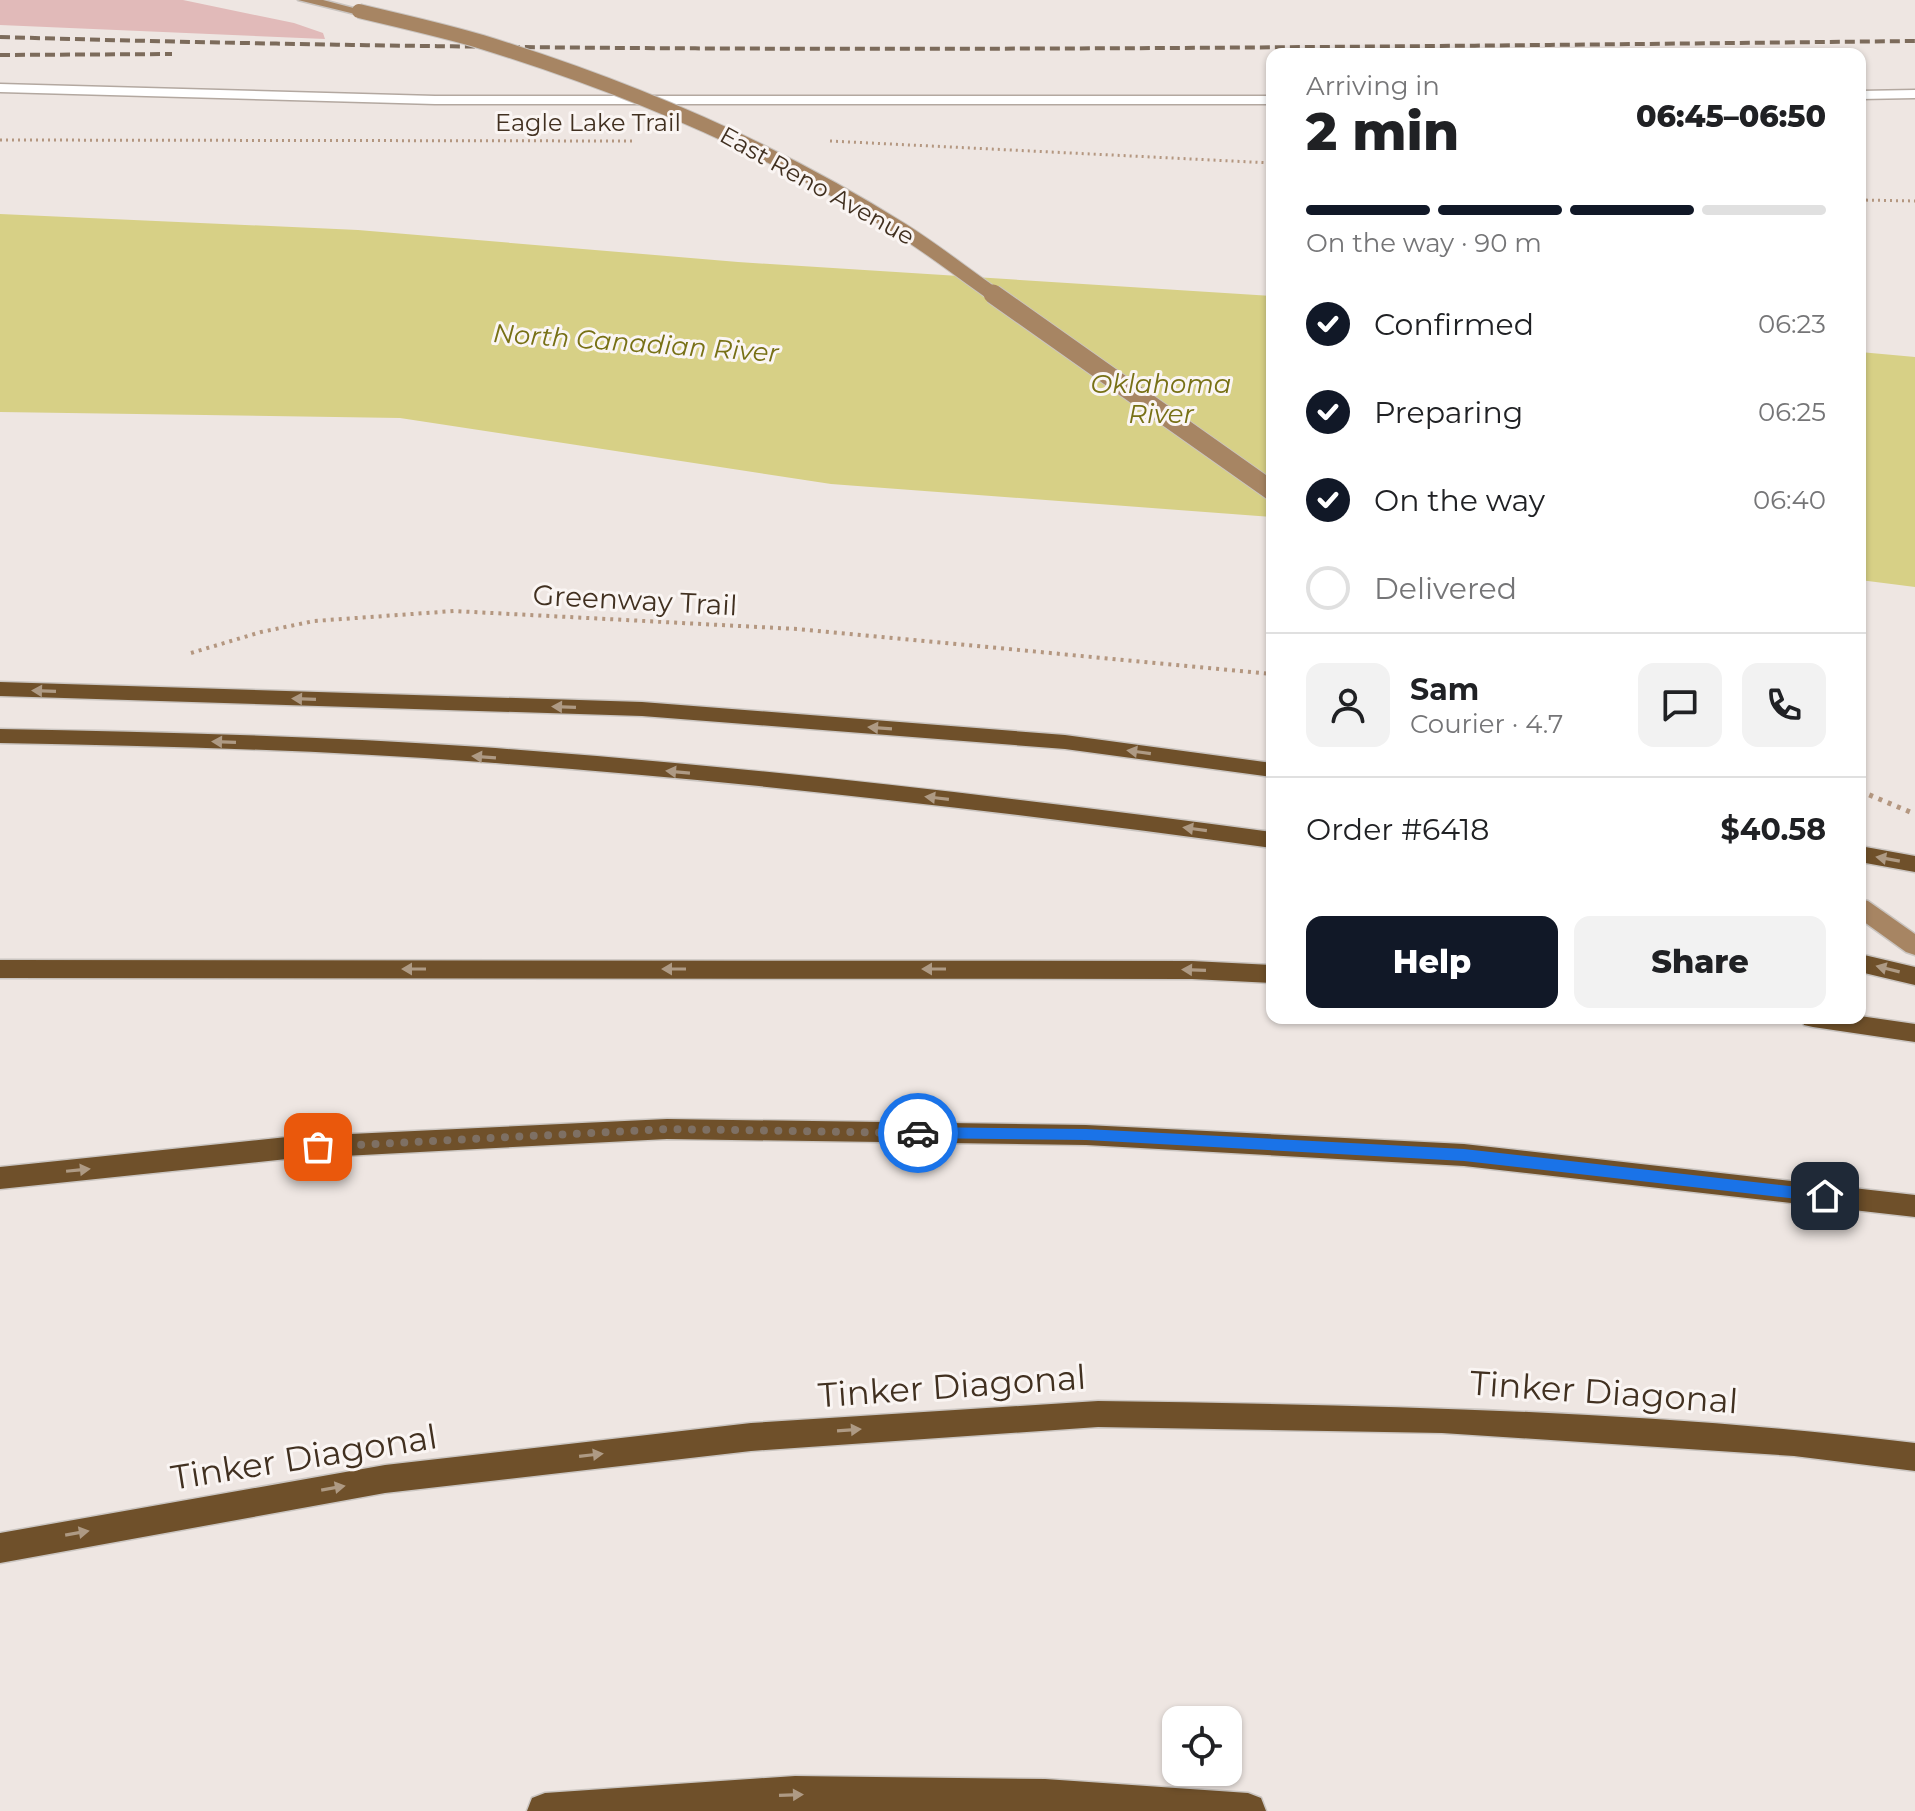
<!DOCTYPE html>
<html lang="en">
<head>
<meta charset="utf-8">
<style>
	:root { --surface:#fff; --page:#f2f2f2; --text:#202124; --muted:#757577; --line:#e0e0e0; --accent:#111827 }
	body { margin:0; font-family:Montserrat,sans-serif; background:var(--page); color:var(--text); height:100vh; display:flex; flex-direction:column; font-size:30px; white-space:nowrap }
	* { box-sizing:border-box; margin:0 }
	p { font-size:26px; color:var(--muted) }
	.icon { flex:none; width:44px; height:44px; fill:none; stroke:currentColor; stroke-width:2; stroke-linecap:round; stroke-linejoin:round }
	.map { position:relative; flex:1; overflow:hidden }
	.drawer { position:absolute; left:1266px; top:48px; width:600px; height:976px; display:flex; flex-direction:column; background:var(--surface); border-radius:16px; box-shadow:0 2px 6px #0004 }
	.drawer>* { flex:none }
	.buttons { position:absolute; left:1162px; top:1706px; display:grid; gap:16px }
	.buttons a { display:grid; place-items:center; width:80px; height:80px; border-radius:16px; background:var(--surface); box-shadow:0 2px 6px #0004; font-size:40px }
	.pin { position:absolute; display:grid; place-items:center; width:68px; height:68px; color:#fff; margin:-34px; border-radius:16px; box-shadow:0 4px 12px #0006 }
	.courier { position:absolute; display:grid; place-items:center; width:80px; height:80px; margin:-40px; border:6px solid #1a73e8; border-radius:50%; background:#fff; color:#222; box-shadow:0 2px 10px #0007 }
	.summary em { font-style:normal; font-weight:800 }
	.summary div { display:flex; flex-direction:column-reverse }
	.summary { display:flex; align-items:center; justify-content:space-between; height:136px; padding:0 40px }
	h1 { font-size:52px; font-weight:800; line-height:60px }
	.bar { display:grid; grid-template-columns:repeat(4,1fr); gap:12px 8px; align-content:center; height:96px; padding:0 40px }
	.bar i { height:10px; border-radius:6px; background:var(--line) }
	.bar .active { background:var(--accent) }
	.bar p { grid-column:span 4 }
	.line { display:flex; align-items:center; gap:20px; padding:0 40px; border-top:2px solid var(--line) }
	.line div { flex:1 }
	.round { display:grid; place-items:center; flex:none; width:84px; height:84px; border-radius:16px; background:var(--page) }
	ol { padding:0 40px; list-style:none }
	li { display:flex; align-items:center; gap:24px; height:88px }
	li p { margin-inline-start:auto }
	li .icon { padding:8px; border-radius:50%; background:var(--accent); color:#fff; stroke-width:4 }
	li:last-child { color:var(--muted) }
	li i { width:44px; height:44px; border:4px solid var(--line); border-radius:50% }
	.primary-button { display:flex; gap:16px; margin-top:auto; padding:16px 40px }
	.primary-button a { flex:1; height:92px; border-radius:16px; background:var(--accent); color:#fff; font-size:32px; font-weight:800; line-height:92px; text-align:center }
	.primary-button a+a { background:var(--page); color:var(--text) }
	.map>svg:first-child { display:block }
	.green { fill:#e1bab9 }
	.water { fill:#d7d086 }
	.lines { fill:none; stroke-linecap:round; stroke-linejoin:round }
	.minor-casing { stroke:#b3a8a0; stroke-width:3 }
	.major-casing { stroke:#cac5c1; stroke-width:3 }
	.highway-casing { stroke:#cac5c1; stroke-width:3 }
	.path-far2 { stroke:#b49780; stroke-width:3; stroke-dasharray:2 4; stroke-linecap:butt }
	.path-far1 { stroke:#b49780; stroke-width:4; stroke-dasharray:3 5; stroke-linecap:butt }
	.path { stroke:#b49780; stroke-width:5; stroke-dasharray:4 6; stroke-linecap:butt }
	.minor { fill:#fff; fill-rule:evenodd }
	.major { fill:#a78563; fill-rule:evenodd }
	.highway { fill:#6f502a; fill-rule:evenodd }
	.rail { stroke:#7c6b5b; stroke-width:4; stroke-dasharray:10 5; stroke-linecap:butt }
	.major-bridge-far1-casing { stroke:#cac5c1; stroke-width:16; stroke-linecap:butt }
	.major-bridge-casing { stroke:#cac5c1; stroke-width:21; stroke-linecap:butt }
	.major-bridge-far1 { stroke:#a78563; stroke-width:14 }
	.major-bridge { stroke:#a78563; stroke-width:19 }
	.oneway { fill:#ae9a84 }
	.route { fill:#1a73e8 }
	.done { stroke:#7e7064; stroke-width:8; stroke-dasharray:0 14.4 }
	.labels { text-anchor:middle; stroke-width:6; stroke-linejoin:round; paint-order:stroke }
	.far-street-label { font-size:24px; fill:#413020; stroke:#faf5f3 }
	.far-water-label { font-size:26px; font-style:italic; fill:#777015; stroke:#faf5f3 }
	.street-label { font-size:28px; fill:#413020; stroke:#faf5f3 }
	.near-street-label { font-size:34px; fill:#413020; stroke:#faf5f3 }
</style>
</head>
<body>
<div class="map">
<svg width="1915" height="1811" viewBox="0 0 1915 1811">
	<rect width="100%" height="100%" fill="#eee6e2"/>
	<!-- green -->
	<polygon class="green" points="0,0 183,0 294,23 323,33 325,39 0,25"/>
	<!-- water -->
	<g class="water">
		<polygon points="0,214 358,230 738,262 1272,296 1272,517 831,484 400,418 0,412"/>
		<polygon points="1860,352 1915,357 1915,587 1860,580"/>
	</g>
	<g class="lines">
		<defs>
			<g id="minor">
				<polygon points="0,84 435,96 1272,96 1272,104 435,104 0,92"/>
				<polygon points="1915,90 1915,98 1860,99 1860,91"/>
			</g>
			<g id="major">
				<polygon points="298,0 323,0 365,11 359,15"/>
				<polygon points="1860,899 1868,901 1915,934 1915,955 1906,952 1860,919"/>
			</g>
			<g id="highway">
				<polygon points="0,682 642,702 1065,735 1272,763 1272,777 1065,749 642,716 0,696"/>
				<path d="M0,729c160,3 321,7 481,18 265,19 528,50 791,85v16c-263,-36 -526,-67 -791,-86 -160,-12 -321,-16 -481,-19z"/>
				<polygon points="1860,846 1915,856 1915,872 1860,862"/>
				<polygon points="1860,954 1915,967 1915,985 1860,972"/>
				<polygon points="0,960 1192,961 1272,965 1272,983 1192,979 0,978"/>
				<polygon points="1860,1016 1915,1024 1915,1042 1813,1027 1804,1025 1800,1018 1860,1018"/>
				<polygon points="667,1119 1086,1125 1464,1144 1915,1195 1915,1217 1464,1166 1086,1145 667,1139 287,1159 0,1189 0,1167 287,1137"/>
				<path d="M1098,1401c273,4 546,9 817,42v28l-121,-15 -352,-23 -344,-6 -347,24 -366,42 -385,70v-30l385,-68 366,-42z"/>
				<polygon points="795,1776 1045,1779 1248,1793 1261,1798 1266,1811 527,1811 532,1798 545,1793"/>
			</g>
		</defs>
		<!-- minor casing -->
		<use href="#minor" class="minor-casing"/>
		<!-- major casing -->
		<use href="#major" class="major-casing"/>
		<!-- highway casing -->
		<use href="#highway" class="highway-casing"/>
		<!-- path-far2 -->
		<g class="path-far2">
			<polyline points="0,140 636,141"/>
			<polyline points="830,141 1272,163"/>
			<polyline points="1860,200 1915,201"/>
		</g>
		<!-- path-far1 -->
		<polyline class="path-far1" points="191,653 261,632 314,621 454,611 797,629 1272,674"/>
		<!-- path -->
		<polyline class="path" points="1860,791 1915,814"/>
		<!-- minor -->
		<use href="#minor" class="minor"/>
		<!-- major -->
		<use href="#major" class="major"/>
		<!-- highway -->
		<use href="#highway" class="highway"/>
		<!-- rail -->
		<g class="rail">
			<path d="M0,37c638,19 1276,11 1915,4"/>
			<polyline points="0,55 172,54"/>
		</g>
		<defs>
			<path id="major-bridge-far1" d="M359,11c41,10 83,19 123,31 146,45 290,106 420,188 32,20 62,44 94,66"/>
			<polyline id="major-bridge" points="993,294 1272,491"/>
		</defs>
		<!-- major-bridge-far1 casing -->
		<use href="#major-bridge-far1" class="major-bridge-far1-casing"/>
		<!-- major-bridge casing -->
		<use href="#major-bridge" class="major-bridge-casing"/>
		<!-- major-bridge-far1 -->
		<use href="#major-bridge-far1" class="major-bridge-far1"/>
		<!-- major-bridge -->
		<use href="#major-bridge" class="major-bridge"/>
	</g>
	<!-- one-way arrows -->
	<defs><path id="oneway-solid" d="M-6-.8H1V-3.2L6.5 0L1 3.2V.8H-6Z" transform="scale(2)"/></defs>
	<g class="oneway">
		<use href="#oneway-solid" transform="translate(44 691) rotate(-178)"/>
		<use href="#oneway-solid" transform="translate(304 699) rotate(-178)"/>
		<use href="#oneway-solid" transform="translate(564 707) rotate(-178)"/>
		<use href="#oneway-solid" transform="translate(880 728) rotate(-176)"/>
		<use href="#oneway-solid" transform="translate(224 742) rotate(-178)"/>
		<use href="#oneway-solid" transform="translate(1139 752) rotate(-172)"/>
		<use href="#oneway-solid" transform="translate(484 757) rotate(-176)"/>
		<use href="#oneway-solid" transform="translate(678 772) rotate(-175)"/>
		<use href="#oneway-solid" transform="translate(937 798) rotate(-173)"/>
		<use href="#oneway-solid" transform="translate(1195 829) rotate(-172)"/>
		<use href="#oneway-solid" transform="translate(1888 859) rotate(-170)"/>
		<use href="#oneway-solid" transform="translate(414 969) rotate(180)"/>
		<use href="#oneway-solid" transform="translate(674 969) rotate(-180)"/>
		<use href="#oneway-solid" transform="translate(934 969) rotate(-180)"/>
		<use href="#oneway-solid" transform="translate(1888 969) rotate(-166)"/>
		<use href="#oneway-solid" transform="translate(1194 970) rotate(-178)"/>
		<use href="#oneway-solid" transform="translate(78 1170) rotate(-6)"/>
		<use href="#oneway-solid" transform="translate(849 1430) rotate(-4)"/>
		<use href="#oneway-solid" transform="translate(591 1455) rotate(-7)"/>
		<use href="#oneway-solid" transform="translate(333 1488) rotate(-10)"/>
		<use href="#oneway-solid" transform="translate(77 1533) rotate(-10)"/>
		<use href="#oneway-solid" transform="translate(791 1795) rotate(-2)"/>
	</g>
	<!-- route -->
	<polygon class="route" points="918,1127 1086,1129 1464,1149 1825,1190 1832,1196 1825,1202 1464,1161 1086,1140 918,1138 911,1133"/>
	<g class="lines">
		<!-- done -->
		<polyline class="done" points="318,1147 667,1129 918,1133"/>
	</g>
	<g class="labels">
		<!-- far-street labels -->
		<g class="far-street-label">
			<text x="588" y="131">Eagle Lake Trail</text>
			<text transform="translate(817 186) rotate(29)" y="8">East Reno Avenue</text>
		</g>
		<!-- far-water labels -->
		<g class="far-water-label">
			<text transform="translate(636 343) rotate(4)" y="9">North Canadian River</text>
			<text x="1161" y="393">Oklahoma<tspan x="1161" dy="30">River</tspan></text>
		</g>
		<!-- street labels -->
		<g class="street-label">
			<text transform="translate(635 600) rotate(3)" y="10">Greenway Trail</text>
		</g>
		<!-- near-street labels -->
		<g class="near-street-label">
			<text transform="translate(952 1386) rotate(-4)" y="12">Tinker Diagonal</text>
			<text transform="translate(1604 1392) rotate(4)" y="12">Tinker Diagonal</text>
			<text transform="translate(304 1457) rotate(-9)" y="12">Tinker Diagonal</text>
		</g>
	</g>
</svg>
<div class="buttons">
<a><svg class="icon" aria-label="locate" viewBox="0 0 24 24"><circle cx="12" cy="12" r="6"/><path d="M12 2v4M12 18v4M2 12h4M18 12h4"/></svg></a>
</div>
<div class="pin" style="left:318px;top:1147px;background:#ea580c"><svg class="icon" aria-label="bag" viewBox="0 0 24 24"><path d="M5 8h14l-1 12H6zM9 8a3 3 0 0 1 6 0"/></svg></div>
<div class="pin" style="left:1825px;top:1196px;background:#1f2937"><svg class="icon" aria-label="home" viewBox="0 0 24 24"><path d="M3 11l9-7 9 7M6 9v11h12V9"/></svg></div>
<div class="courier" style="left:918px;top:1133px"><svg class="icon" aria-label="car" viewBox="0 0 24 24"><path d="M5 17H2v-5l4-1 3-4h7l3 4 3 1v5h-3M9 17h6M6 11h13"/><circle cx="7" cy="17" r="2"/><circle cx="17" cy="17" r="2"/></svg></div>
<section class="drawer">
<div class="summary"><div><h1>2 min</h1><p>Arriving in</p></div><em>06:45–06:50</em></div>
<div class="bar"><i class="active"></i><i class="active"></i><i class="active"></i><i></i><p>On the way · 90 m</p></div>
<ol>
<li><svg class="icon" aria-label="check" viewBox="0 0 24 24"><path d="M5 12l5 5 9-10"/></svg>Confirmed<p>06:23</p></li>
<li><svg class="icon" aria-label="check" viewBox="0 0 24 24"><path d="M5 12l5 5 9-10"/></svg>Preparing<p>06:25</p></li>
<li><svg class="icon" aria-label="check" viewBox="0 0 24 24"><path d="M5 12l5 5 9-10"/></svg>On the way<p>06:40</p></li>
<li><i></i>Delivered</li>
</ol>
<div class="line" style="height:144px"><a class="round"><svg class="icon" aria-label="person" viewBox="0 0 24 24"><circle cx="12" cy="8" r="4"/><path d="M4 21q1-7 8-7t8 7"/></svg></a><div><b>Sam</b><p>Courier · 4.7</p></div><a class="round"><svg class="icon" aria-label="chat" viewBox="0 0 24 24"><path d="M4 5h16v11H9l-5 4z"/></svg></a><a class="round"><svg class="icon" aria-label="phone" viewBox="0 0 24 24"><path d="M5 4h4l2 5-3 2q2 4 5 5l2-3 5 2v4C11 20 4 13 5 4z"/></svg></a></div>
<div class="line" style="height:104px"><div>Order #6418</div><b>$40.58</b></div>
<div class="primary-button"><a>Help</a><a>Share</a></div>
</section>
</div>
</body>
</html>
